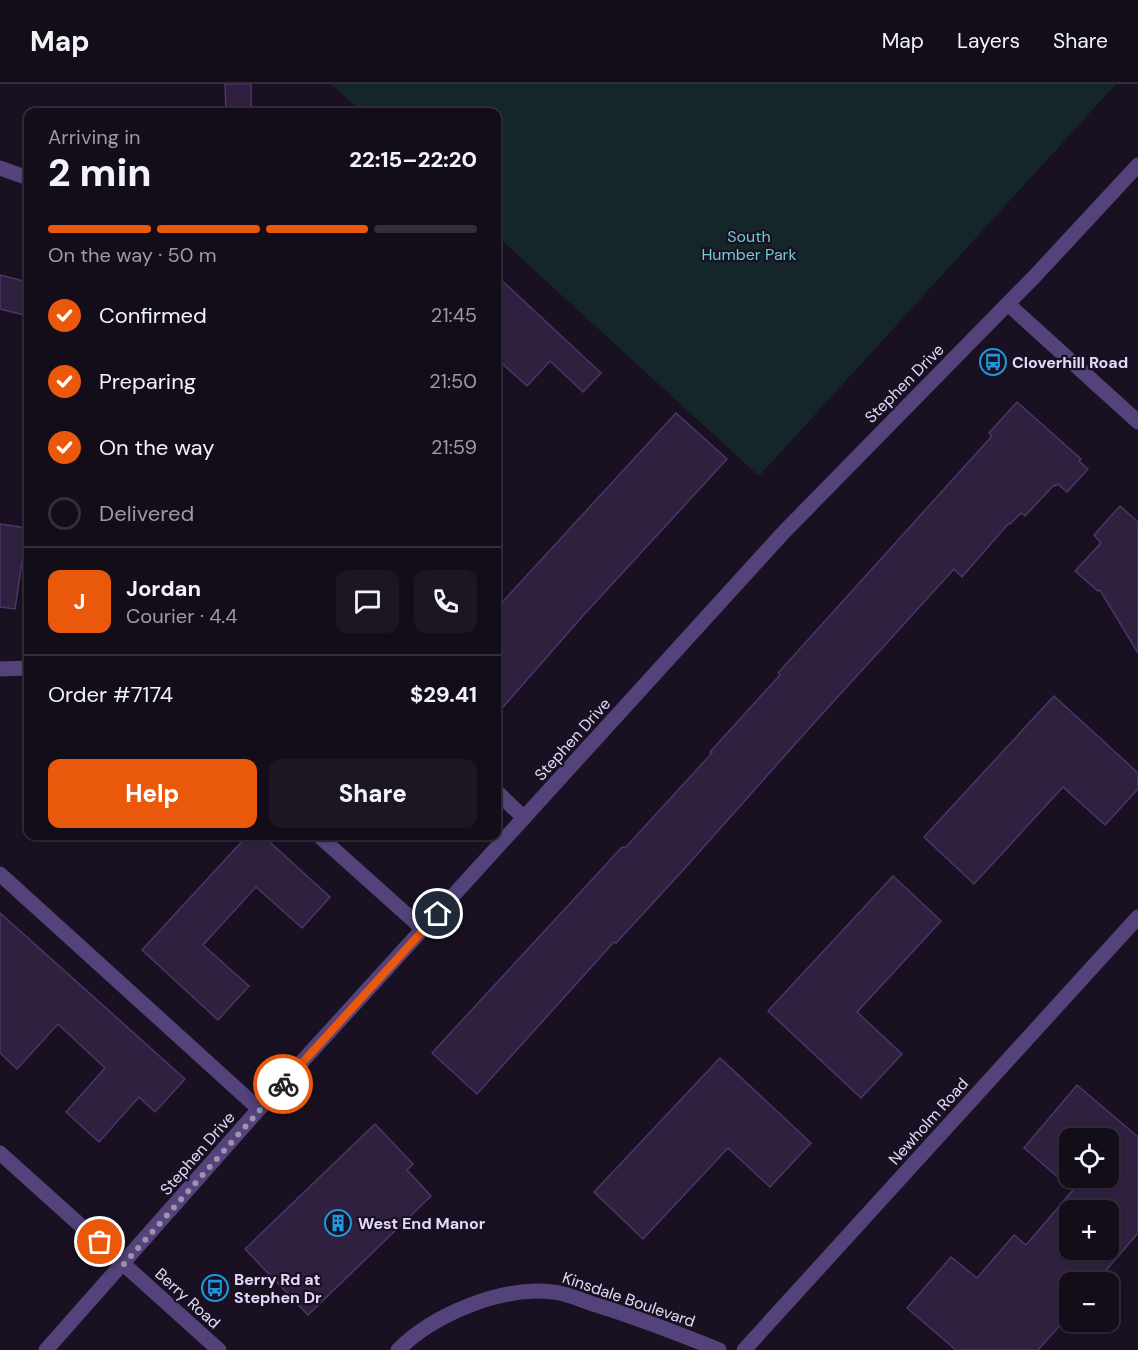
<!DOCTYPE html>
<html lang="en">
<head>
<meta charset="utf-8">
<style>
	:root { --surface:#130d1a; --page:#1c1623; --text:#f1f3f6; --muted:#9d9ca2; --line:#322d39; --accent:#ea580c }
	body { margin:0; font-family:"DM Sans",sans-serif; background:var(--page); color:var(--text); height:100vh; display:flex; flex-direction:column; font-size:22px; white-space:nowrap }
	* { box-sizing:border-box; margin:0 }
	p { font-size:20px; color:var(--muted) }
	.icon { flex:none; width:33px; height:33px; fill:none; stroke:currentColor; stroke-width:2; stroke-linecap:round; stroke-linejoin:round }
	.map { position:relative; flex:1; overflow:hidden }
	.panel { position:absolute; left:24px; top:24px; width:477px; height:732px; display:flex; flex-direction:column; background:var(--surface); border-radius:12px; box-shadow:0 2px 4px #0004,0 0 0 2px var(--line) }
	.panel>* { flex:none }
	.buttons { position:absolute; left:1059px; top:1044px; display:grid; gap:12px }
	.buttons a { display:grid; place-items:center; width:60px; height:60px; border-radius:12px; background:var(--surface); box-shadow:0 2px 4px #0004,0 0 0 2px var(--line); font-size:30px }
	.pin { position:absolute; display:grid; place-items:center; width:51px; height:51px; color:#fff; margin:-26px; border:3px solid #fff; border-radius:50%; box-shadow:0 2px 6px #0007 }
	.courier { position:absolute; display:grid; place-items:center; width:60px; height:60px; margin:-30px; border:4px solid #ea580c; border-radius:50%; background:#fff; color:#222; box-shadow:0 2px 8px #0007 }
	.head em { font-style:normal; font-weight:800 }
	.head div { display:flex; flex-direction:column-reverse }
	.head { display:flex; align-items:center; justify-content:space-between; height:102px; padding:0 24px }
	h1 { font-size:39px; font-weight:800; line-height:45px }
	.bar { display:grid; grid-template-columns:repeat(4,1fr); gap:9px 6px; align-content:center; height:72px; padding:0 24px }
	.bar i { height:8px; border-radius:4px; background:var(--line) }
	.bar .on { background:var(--accent) }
	.bar p { grid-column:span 4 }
	.line { display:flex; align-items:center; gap:15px; padding:0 24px; border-top:2px solid var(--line) }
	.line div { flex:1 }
	.round { display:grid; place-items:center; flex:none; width:63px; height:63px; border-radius:12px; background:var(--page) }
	ol { padding:0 24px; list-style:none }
	li { display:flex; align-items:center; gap:18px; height:66px }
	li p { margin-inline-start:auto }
	li .icon { padding:6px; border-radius:50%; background:var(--accent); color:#fff; stroke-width:4 }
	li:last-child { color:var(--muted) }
	li i { width:33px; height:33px; border:3px solid var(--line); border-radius:50% }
	.action { display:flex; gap:12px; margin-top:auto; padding:12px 24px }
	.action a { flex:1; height:69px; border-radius:12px; background:var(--accent); color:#fff; font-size:24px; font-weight:800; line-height:69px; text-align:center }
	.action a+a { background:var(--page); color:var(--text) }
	header { display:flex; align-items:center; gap:36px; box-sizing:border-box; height:84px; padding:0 30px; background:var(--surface); border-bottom:2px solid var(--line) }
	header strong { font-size:28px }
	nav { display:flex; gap:33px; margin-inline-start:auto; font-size:21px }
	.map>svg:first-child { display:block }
	.green { fill:#15262b }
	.building { fill:#2f2040; stroke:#4d3569; stroke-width:1.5; fill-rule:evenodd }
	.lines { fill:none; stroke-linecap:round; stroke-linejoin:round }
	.minor { stroke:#54437b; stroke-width:15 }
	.done { stroke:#9e92ae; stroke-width:6; stroke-dasharray:0 10.8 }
	.route { stroke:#ea580c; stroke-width:8 }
	.labels { text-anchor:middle; stroke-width:4.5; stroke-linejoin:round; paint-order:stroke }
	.park-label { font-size:16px; fill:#6eced0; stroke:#191122 }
	.poi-label { font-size:16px; font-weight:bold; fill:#e5d8fa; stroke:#191122; text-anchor:start }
	.street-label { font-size:16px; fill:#e5d8fa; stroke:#191122 }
</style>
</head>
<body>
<header>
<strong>Map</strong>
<nav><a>Map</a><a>Layers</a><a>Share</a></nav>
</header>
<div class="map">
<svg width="1138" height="1266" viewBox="0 0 1138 1266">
	<rect width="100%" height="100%" fill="#191122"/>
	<!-- green -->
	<polygon class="green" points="331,0 1116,0 759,392 497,152 496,28 362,28"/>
	<!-- building -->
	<g class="building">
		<polygon points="225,0 251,0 251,28 226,28"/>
		<polygon points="0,191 28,198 28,232 0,225"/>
		<polygon points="496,191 601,289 583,308 550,277 527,302 496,274"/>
		<polygon points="1017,318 1081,375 1079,377 1088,385 1067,408 1058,400 1055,402 1054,401 1025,432 1021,429 1010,440 1009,439 962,493 954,485 804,650 685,784 616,859 614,858 477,1010 432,969 622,763 625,764 712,669 710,668 780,591 778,589 992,352 989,349"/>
		<polygon points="676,329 727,375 581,534 496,631 496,525"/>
		<polygon points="1120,422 1138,438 1138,569 1100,506 1098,507 1075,487 1101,459 1094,451"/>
		<polygon points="0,440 27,444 15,525 0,523"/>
		<polygon points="1054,612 1138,689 1138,705 1105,741 1063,703 974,800 924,753"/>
		<polygon points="247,752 263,752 330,813 302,844 256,803 203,861 249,902 218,936 142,866"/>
		<polygon points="893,792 941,837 857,928 902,970 861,1014 768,927"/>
		<polygon points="0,829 185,995 155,1028 139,1013 99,1058 66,1028 105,984 58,940 17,985 0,969"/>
		<polygon points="720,974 811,1059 770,1103 728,1064 643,1155 594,1108"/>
		<path d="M1077,1001l61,52v96l-42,49h-26v32l-32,36h-82l-49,-42 44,-51 26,21 37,-43 12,10 47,-55 -49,-42zM1070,1054h38v40h-38zM1070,1126h38v40h-38z"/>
		<polygon points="375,1040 413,1080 407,1086 431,1112 308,1231 245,1165"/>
	</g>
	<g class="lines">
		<!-- minor -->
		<g class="minor">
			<polyline points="0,84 28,94"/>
			<polyline points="1008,220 1138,338"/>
			<polyline points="0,585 28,584"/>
			<polyline points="496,707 524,734"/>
			<polyline points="319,752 424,846"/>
			<polyline points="0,790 259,1025"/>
			<polyline points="0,1069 219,1266"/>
			<polyline points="46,1266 259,1025 783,449 1035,192 1138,81"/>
			<path d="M398,1266c36,-36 104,-64 155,-58 14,1 27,8 40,12 43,13 84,29 126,46"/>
			<polyline points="744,1266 1138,833"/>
		</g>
	</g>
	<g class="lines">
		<!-- done -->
		<polyline class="done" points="100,1158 124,1180 283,1000"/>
		<!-- route -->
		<polyline class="route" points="283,1000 438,830"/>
	</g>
	<!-- icons -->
	<defs>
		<symbol id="bus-ring" viewBox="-11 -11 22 22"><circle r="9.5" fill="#191122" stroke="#1f98de" stroke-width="1.5"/><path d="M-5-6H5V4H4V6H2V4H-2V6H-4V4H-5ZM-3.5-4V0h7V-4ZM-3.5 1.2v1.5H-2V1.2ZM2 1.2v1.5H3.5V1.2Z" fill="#1f98de"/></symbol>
		<symbol id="building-ring" viewBox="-11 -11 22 22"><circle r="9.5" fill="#191122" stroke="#1f98de" stroke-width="1.5"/><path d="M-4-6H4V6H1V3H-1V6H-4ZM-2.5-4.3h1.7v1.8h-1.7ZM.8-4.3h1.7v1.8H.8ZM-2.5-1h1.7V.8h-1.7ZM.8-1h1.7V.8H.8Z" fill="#1f98de"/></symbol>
	</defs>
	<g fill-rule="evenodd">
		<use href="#bus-ring" x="978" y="263" width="30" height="30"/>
		<use href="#building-ring" x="323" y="1124" width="30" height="30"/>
		<use href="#bus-ring" x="200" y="1189" width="30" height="30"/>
	</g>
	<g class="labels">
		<!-- park labels -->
		<g class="park-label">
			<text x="749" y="158">South<tspan x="749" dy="18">Humber Park</tspan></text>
		</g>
		<!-- poi labels -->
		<g class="poi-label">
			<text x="1012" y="284">Cloverhill Road</text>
			<text x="358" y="1145">West End Manor</text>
			<text x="234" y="1201">Berry Rd at<tspan x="234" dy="18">Stephen Dr</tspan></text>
		</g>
		<!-- street labels -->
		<g class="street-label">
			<text transform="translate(904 299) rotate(-45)" y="6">Stephen Drive</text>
			<text transform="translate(572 655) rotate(-48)" y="6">Stephen Drive</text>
			<text transform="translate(928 1037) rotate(-48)" y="6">Newholm Road</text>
			<text transform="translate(197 1069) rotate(-49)" y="6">Stephen Drive</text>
			<text transform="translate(188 1214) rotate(42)" y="6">Berry Road</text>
			<text transform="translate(629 1215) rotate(19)" y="6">Kinsdale Boulevard</text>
		</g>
	</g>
</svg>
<div class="buttons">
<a><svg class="icon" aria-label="locate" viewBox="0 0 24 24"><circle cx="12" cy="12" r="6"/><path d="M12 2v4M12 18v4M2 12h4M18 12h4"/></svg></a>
<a>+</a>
<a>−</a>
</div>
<div class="pin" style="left:100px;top:1158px;background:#ea580c"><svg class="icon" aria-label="bag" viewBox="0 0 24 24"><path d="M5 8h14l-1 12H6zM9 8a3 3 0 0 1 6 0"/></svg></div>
<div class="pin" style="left:438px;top:830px;background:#1f2937"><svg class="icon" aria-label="home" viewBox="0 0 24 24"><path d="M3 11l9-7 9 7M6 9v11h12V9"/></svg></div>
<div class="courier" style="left:283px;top:1000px"><svg class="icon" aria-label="bike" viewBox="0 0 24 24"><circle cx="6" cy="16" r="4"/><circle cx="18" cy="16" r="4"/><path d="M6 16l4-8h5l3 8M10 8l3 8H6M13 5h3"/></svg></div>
<section class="panel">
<div class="head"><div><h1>2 min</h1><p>Arriving in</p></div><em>22:15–22:20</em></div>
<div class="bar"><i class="on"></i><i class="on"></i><i class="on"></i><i></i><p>On the way · 50 m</p></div>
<ol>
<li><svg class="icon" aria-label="check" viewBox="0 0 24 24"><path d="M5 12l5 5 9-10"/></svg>Confirmed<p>21:45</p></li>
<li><svg class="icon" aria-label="check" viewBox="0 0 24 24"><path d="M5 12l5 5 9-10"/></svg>Preparing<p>21:50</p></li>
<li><svg class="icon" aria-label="check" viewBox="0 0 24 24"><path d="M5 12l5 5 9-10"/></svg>On the way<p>21:59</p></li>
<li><i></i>Delivered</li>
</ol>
<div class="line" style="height:108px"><b class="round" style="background:var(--accent);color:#fff">J</b><div><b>Jordan</b><p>Courier · 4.4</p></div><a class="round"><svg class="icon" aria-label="chat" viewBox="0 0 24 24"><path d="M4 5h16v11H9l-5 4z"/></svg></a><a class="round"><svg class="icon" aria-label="phone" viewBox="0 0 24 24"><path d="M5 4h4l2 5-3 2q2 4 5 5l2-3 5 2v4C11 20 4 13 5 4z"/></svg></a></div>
<div class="line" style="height:78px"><div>Order #7174</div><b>$29.41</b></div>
<div class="action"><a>Help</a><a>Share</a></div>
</section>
</div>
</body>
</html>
